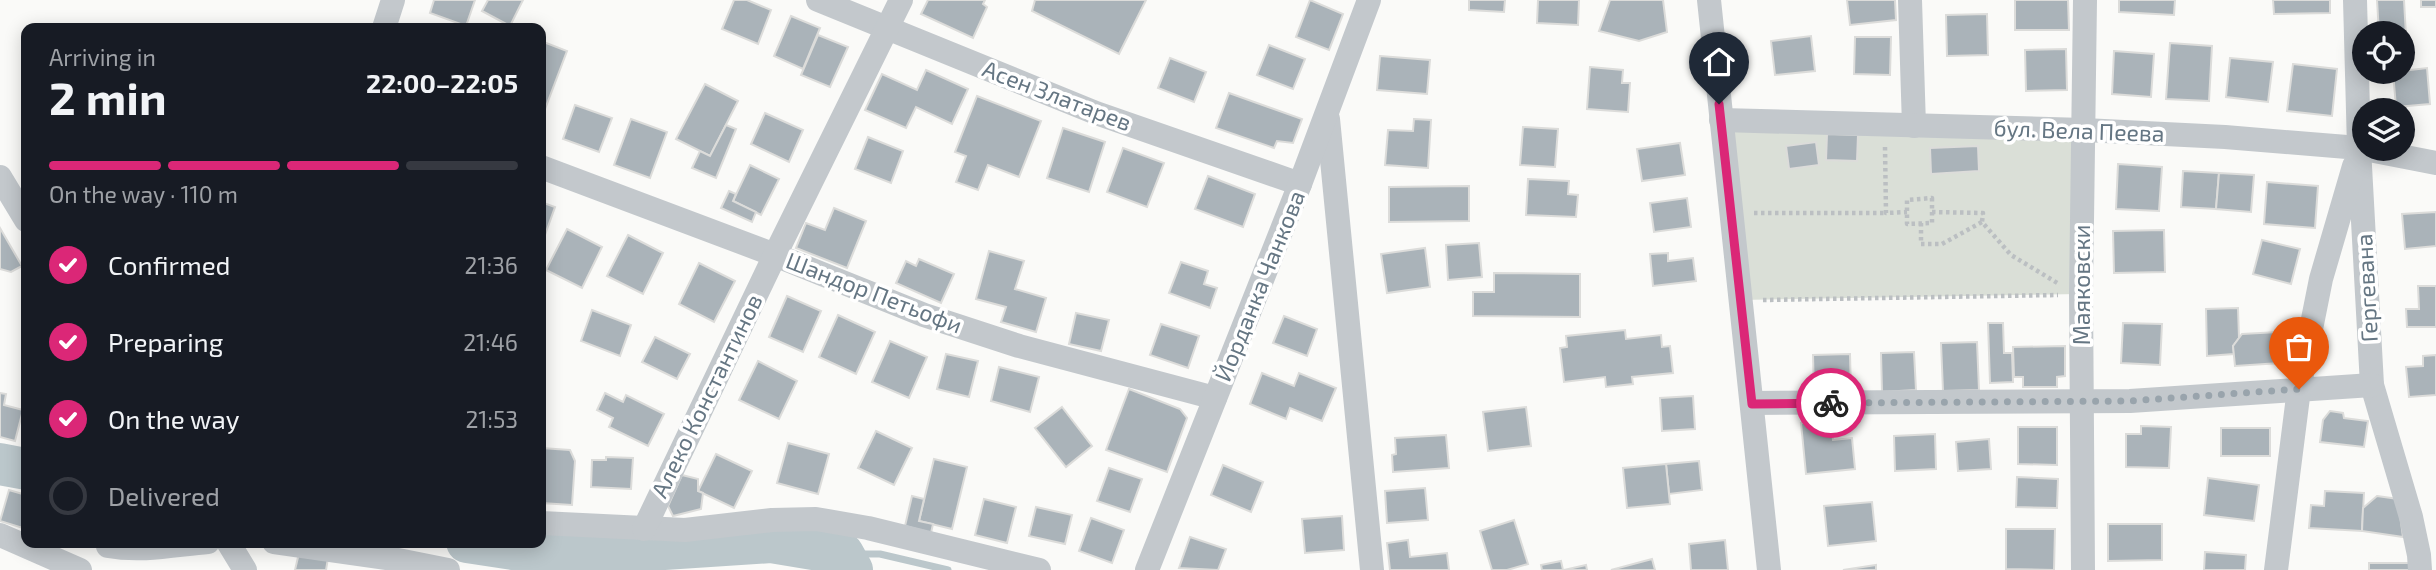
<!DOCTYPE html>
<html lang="en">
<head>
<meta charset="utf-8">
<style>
	:root { --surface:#171b24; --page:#242831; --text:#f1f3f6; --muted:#9ea1a6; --line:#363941; --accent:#db2777 }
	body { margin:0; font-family:"Exo 2",sans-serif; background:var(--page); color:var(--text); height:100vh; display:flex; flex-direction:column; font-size:26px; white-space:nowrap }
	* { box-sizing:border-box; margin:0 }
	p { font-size:23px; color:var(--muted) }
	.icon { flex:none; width:38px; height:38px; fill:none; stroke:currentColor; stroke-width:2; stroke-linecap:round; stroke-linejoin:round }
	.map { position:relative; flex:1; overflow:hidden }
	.sheet { position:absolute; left:21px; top:23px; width:525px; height:525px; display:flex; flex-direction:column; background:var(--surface); border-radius:14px; box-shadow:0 4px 18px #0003 }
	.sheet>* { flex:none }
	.controls { position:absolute; left:2352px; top:21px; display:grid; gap:14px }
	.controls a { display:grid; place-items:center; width:63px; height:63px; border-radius:50%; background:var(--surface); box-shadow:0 4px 18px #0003; font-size:35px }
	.pin { position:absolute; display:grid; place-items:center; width:60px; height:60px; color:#fff; margin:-72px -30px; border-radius:50% 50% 50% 0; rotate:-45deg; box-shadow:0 0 7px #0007 }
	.pin .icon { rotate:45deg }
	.courier { position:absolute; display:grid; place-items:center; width:70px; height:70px; margin:-35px; border:5px solid #db2777; border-radius:50%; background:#fff; color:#222; box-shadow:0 2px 9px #0007 }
	.overview em { font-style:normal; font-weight:700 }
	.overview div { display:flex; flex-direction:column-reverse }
	.overview { display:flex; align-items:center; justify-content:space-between; height:119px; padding:0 28px }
	h1 { font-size:46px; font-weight:700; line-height:52px }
	.bar { display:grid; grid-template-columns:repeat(4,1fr); gap:10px 7px; align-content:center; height:84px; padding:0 28px }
	.bar i { height:9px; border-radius:5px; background:var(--line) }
	.bar .active { background:var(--accent) }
	.bar p { grid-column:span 4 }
	ol { padding:0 28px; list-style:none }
	li { display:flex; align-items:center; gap:21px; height:77px }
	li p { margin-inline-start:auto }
	li .icon { padding:7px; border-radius:50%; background:var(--accent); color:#fff; stroke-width:4 }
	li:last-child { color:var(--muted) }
	li i { width:38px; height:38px; border:4px solid var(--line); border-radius:50% }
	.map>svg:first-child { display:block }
	.green { fill:#dadfd7 }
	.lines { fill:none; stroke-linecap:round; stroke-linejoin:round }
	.stream { stroke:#bbc7cb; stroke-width:7 }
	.river { stroke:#bbc7cb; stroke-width:42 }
	.building { fill:#aab3b9; stroke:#dcdcda; stroke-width:2 }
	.path { stroke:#bbbfc2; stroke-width:4.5; stroke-dasharray:3.5 3.5; stroke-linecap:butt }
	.minor { stroke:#c3c8cc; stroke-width:24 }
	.done { stroke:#99a4ac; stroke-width:7; stroke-dasharray:0 12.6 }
	.route { stroke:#db2777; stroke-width:9 }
	.labels { text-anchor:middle; stroke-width:7; stroke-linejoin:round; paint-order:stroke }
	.street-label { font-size:23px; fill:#657683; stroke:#fff }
</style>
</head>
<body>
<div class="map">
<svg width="2436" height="570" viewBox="0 0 2436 570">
	<rect width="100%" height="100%" fill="#fafaf8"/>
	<!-- green -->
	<polygon class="green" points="1721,120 2058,129 2084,147 2081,294 1741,300"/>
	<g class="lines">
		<!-- stream -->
		<polyline class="stream" points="843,554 880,554 948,570"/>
		<!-- river -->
		<g class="river">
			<polyline points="0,464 26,469"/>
			<polyline points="467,542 558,556 771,542 843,554 852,570"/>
		</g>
	</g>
	<!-- building -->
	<g class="building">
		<polygon points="434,0 475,0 466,26 430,13"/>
		<polygon points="488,0 523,0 510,26 482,11"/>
		<polygon points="734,0 747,0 771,10 758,44 722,29"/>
		<polygon points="928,0 985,0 983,4 987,7 973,38 921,14"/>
		<polygon points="1035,0 1146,0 1119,54 1032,11"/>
		<polygon points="1310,0 1343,14 1329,50 1296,37"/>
		<polygon points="1469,0 1505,0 1504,12 1469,10"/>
		<polygon points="1538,0 1579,0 1578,25 1537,23"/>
		<polygon points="1610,0 1663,0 1667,32 1639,41 1599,31"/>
		<polygon points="1847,0 1895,0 1896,20 1850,25"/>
		<polygon points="2015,0 2068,0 2069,30 2015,30"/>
		<polygon points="2119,0 2175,0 2174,15 2119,12"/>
		<polygon points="2273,0 2330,0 2330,13 2274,14"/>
		<polygon points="2377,0 2404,0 2406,36 2403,36 2403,33 2379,33"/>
		<rect x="2421" y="0" width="15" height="7"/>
		<polygon points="1987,14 1988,55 1947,56 1946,15"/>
		<polygon points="791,16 820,28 803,69 774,56"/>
		<polygon points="818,35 848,47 830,87 801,75"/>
		<polygon points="1811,36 1815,71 1775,75 1771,41"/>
		<polygon points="1855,37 1891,37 1890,75 1854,74"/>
		<polygon points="541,41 567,51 545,109 541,107"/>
		<polygon points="2170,43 2212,46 2209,101 2166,99"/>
		<polygon points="1269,45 1305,59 1293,89 1257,75"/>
		<polygon points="2066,49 2067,90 2026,91 2025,50"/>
		<polygon points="2114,51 2154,54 2151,97 2112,94"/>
		<polygon points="1380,56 1430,60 1427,94 1377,90"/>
		<polygon points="1170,58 1206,72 1194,102 1158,88"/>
		<polygon points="2230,58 2273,62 2268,102 2226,97"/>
		<polygon points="2293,64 2337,69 2332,116 2287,111"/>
		<polygon points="1590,67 1623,70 1622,83 1630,83 1628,112 1587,109"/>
		<polygon points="2427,68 2430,104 2396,107 2393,72"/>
		<polygon points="926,70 968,89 952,124 916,107 906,128 865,110 882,74 917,90"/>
		<polygon points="705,84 738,101 710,156 676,139"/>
		<polygon points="1229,93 1302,119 1293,143 1277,141 1274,148 1216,128"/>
		<polygon points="977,96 1041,121 1019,177 988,165 978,190 956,182 966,156 955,152"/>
		<polygon points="575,105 612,118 599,152 563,139"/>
		<polygon points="765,113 803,130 789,162 751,144"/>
		<polygon points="631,119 667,132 650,178 614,165"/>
		<polygon points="1414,119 1431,120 1428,168 1385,165 1388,130 1413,131"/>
		<polygon points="726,125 736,129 716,178 692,168 700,151 710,156"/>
		<polygon points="1523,127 1558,129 1555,167 1520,165"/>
		<polygon points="1063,128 1105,142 1089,192 1047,178"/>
		<polygon points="1827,134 1858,135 1857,161 1826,160"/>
		<polygon points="868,137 903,151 891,183 855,169"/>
		<polygon points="1816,142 1819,165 1789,169 1786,146"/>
		<polygon points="1680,143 1685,175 1642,181 1637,149"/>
		<polygon points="1978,146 1979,171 1931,174 1930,148"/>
		<polygon points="1123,148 1164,163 1147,207 1107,192"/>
		<polygon points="2118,164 2162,167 2159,211 2116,209"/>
		<polygon points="750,165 779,179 761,215 733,201"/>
		<polygon points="2183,171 2219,173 2216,209 2181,207"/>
		<polygon points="2219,173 2254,175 2251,212 2216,209"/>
		<polygon points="1208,176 1255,194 1243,227 1195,209"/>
		<polygon points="1528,179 1569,181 1568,194 1578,195 1576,217 1526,215"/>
		<polygon points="2267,182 2318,186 2315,228 2264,224"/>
		<polygon points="1469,186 1469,221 1389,222 1389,187"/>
		<polygon points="729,191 736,194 733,201 756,212 752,222 721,208"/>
		<polygon points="1687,198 1691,227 1654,232 1650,203"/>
		<polygon points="541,202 555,207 541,246"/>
		<polygon points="834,208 866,221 847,268 796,248 806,223 825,230"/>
		<polygon points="2436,212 2436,246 2405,249 2402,214"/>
		<polygon points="0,228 22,266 11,272 0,269"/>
		<polygon points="567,229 602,247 582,288 546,270"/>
		<polygon points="2164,230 2165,272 2114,273 2113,231"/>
		<polygon points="628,235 663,253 643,294 607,276"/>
		<polygon points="2262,240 2300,249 2291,284 2253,274"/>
		<polygon points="1479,243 1482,277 1448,280 1446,245"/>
		<polygon points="1425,248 1430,287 1387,293 1381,254"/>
		<polygon points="989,251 1024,261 1015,289 1046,298 1036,332 1001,322 1006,307 976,299"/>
		<polygon points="1668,253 1668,261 1693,258 1696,281 1653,286 1650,254"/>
		<polygon points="919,259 954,274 941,303 896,283 906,261 916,266"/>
		<polygon points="1181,262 1208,271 1204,284 1217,288 1210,308 1169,293"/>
		<polygon points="699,263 735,281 714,322 679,304"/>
		<polygon points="1494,273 1580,274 1580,317 1473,316 1473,292 1494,292"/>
		<polygon points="2418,286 2436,286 2436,327 2407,327 2406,309 2419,309"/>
		<polygon points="787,296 821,311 803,352 769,337"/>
		<polygon points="2238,308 2239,338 2233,346 2234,354 2207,356 2206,309"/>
		<polygon points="592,310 631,325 620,356 581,341"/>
		<polygon points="1076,313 1109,320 1101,351 1069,344"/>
		<polygon points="838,315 875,332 856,374 819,357"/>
		<polygon points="1284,316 1317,329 1307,356 1273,343"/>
		<polygon points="1988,323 2003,323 2004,353 2012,353 2013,382 1990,383"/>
		<polygon points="2123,323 2162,324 2160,365 2121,363"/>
		<polygon points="1161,324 1199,336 1188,368 1150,355"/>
		<polygon points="1625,330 1626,339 1661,335 1662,347 1670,346 1673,373 1632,377 1633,384 1606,387 1605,377 1564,382 1560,348 1567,347 1566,336"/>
		<polygon points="2278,332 2280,363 2235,366 2233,346 2242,334"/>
		<polygon points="655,337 690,354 677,379 642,362"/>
		<polygon points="890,341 927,357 909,398 872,382"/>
		<polygon points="1977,342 1979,390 1943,391 1941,343"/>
		<polygon points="2065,346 2065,376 2057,377 2057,387 2023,387 2023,377 2014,377 2013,347"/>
		<polygon points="1914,352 1916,390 1882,392 1881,353"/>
		<polygon points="946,354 978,361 969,397 937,389"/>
		<polygon points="1850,354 1851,391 1814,392 1813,355"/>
		<polygon points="2436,355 2436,395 2409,397 2406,367 2423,366 2423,356"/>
		<polygon points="758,361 797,381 779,419 739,400"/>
		<polygon points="999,367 1039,377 1030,412 991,401"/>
		<polygon points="1262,373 1294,386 1299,373 1336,388 1322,421 1290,408 1286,419 1250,404"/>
		<polygon points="1129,389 1180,409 1187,418 1167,472 1106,450"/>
		<polygon points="0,393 6,394 4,405 23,410 15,441 0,437"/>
		<polygon points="605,393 623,402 626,395 664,414 648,446 609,427 613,418 597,410"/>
		<polygon points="1693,396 1695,429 1662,431 1660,398"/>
		<polygon points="1062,407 1092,446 1066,467 1035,428"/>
		<polygon points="1526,407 1531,446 1488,451 1483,412"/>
		<polygon points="2330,411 2343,413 2344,418 2368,421 2364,447 2320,442 2323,420"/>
		<polygon points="1831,420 1833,440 1852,438 1855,469 1806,474 1801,423"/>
		<polygon points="2141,426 2171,427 2169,468 2126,467 2126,434 2141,434"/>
		<polygon points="2018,427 2057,427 2057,465 2018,464"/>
		<rect x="2221" y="428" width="49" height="28"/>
		<polygon points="876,431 912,448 894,485 858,468"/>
		<polygon points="1935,434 1936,469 1895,471 1894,436"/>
		<polygon points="1446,435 1449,468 1393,472 1392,455 1396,454 1395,438"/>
		<polygon points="1989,439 1991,469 1958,471 1956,442"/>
		<polygon points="788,443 829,454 818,494 777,483"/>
		<polygon points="541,448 570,450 575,461 572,505 541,503"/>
		<polygon points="716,454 752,471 734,508 698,491"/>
		<polygon points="606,457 633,458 631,489 591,487 592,460 606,460"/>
		<polygon points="934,459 967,467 952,529 919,521"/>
		<polygon points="1699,461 1702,490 1669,494 1666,464"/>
		<polygon points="1666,464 1670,504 1627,508 1623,468"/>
		<polygon points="1223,465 1263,482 1251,512 1211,495"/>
		<polygon points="1109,468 1142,479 1130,512 1097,501"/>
		<polygon points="682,475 698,479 698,491 703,493 701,509 673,516 668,506"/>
		<polygon points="2017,477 2058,479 2057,508 2016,507"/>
		<polygon points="2208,478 2259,485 2254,521 2204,515"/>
		<polygon points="1425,488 1428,520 1387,523 1385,491"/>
		<polygon points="9,490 26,495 26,529 0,521"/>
		<polygon points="2325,491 2364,493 2362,531 2309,528 2311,505 2324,506"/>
		<polygon points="912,496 924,499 919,521 933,524 931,533 905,526"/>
		<polygon points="2377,496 2398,499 2403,537 2362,531 2363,508"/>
		<polygon points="984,499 1016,507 1007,543 975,535"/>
		<polygon points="1872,502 1876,541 1828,546 1824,506"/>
		<polygon points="1036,507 1072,515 1065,544 1029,536"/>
		<polygon points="1342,516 1344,550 1305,553 1302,519"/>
		<polygon points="1091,518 1124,530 1112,563 1079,551"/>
		<polygon points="1514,520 1528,564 1507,570 1492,570 1480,531"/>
		<polygon points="2108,524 2162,524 2162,560 2108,561"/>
		<polygon points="2006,529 2055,529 2054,570 2006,569"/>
		<polygon points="1190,537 1226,549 1218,570 1179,568"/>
		<polygon points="1408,540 1410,557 1447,553 1449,570 1390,570 1387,543"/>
		<polygon points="1725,540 1728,570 1691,570 1689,544"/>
		<polygon points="2205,552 2246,555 2245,570 2204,570"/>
		<polygon points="299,553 328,558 326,570 295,570"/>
		<polygon points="1652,559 1655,570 1611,570"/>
		<polygon points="1561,561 1563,570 1542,570 1541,565"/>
		<rect x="2369" y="563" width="41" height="7"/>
		<polygon points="1586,565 1587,570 1564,570"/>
		<polygon points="1876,565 1876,570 1843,570"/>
	</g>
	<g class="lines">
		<!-- path -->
		<g class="path">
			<polyline points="1885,147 1886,213 1907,212"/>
			<polygon points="1932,198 1932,223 1907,224 1907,200"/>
			<polyline points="1932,212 1983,213 1982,222"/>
			<polyline points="1754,213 1886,213"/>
			<polyline points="1921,223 1921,244 1942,244 1982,222 2011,255 2059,284"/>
			<polyline points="1763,300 2058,295"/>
		</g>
		<!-- minor -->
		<g class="minor">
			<polyline points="818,0 1096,113 1300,184"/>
			<polyline points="1709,0 1769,570"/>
			<polyline points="1910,0 1914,126"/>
			<polyline points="2355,0 2359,148 2372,385 2411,517 2419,555 2420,570"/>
			<polyline points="384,28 393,0"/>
			<polyline points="1328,119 1372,570"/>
			<polyline points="1721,120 2084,130 2225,137 2359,148 2436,163"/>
			<polyline points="541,167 775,255 924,315 1019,346 1215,398"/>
			<polyline points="0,177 26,220"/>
			<polyline points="1752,403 2130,401 2372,385"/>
			<polyline points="541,523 685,530 772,520 816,519 868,528 1039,570"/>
			<polyline points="644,529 775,255 901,0"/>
			<polyline points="0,535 80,570"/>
			<polyline points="228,542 245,570"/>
			<polyline points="274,542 393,559 448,570"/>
			<path d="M108,546c34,6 66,-1 100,-4"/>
			<polyline points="1147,570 1300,184 1369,0"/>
			<polyline points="2083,570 2081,294 2085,0"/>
			<polyline points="2276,570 2299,389 2321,279 2354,166"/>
		</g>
	</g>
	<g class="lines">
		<!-- done -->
		<polyline class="done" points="1831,403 2130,401 2299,389"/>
		<!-- route -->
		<polyline class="route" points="1719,104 1752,404 1831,403"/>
	</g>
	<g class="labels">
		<!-- street labels -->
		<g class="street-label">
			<text transform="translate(1057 96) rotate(21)" y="8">Асен Златарев</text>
			<text transform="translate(2079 131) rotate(2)" y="8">бул. Вела Пеева</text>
			<text transform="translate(2082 285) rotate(-90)" y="8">Маяковски</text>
			<text transform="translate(1260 286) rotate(-68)" y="8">Йорданка Чанкова</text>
			<text transform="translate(2367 288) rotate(-93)" y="8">Гергевана</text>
			<text transform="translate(874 293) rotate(21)" y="8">Шандор Петьофи</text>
			<text transform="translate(707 396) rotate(-64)" y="8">Алеко Константинов</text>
		</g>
	</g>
</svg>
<div class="controls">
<a><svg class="icon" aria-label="locate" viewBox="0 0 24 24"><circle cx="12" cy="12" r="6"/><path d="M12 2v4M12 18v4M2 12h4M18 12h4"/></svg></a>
<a><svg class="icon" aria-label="layers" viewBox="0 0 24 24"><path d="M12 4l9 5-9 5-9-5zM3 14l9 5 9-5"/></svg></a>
</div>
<div class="pin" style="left:2299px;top:389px;background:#ea580c"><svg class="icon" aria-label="bag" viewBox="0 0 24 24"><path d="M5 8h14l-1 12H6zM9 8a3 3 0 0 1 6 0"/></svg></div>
<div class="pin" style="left:1719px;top:104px;background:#1f2937"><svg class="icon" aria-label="home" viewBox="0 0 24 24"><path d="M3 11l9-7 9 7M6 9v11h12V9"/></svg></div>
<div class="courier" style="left:1831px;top:403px"><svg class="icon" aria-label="bike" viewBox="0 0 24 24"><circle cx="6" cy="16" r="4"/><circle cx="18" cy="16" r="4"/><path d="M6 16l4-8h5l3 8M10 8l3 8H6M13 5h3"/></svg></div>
<section class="sheet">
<div class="overview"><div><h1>2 min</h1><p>Arriving in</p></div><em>22:00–22:05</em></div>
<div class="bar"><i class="active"></i><i class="active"></i><i class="active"></i><i></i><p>On the way · 110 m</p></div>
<ol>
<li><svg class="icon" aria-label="check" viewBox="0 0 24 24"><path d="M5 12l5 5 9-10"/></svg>Confirmed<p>21:36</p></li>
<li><svg class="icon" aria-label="check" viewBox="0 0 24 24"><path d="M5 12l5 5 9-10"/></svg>Preparing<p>21:46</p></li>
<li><svg class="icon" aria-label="check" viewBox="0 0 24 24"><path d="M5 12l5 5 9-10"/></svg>On the way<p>21:53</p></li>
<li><i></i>Delivered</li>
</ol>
</section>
</div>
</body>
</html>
